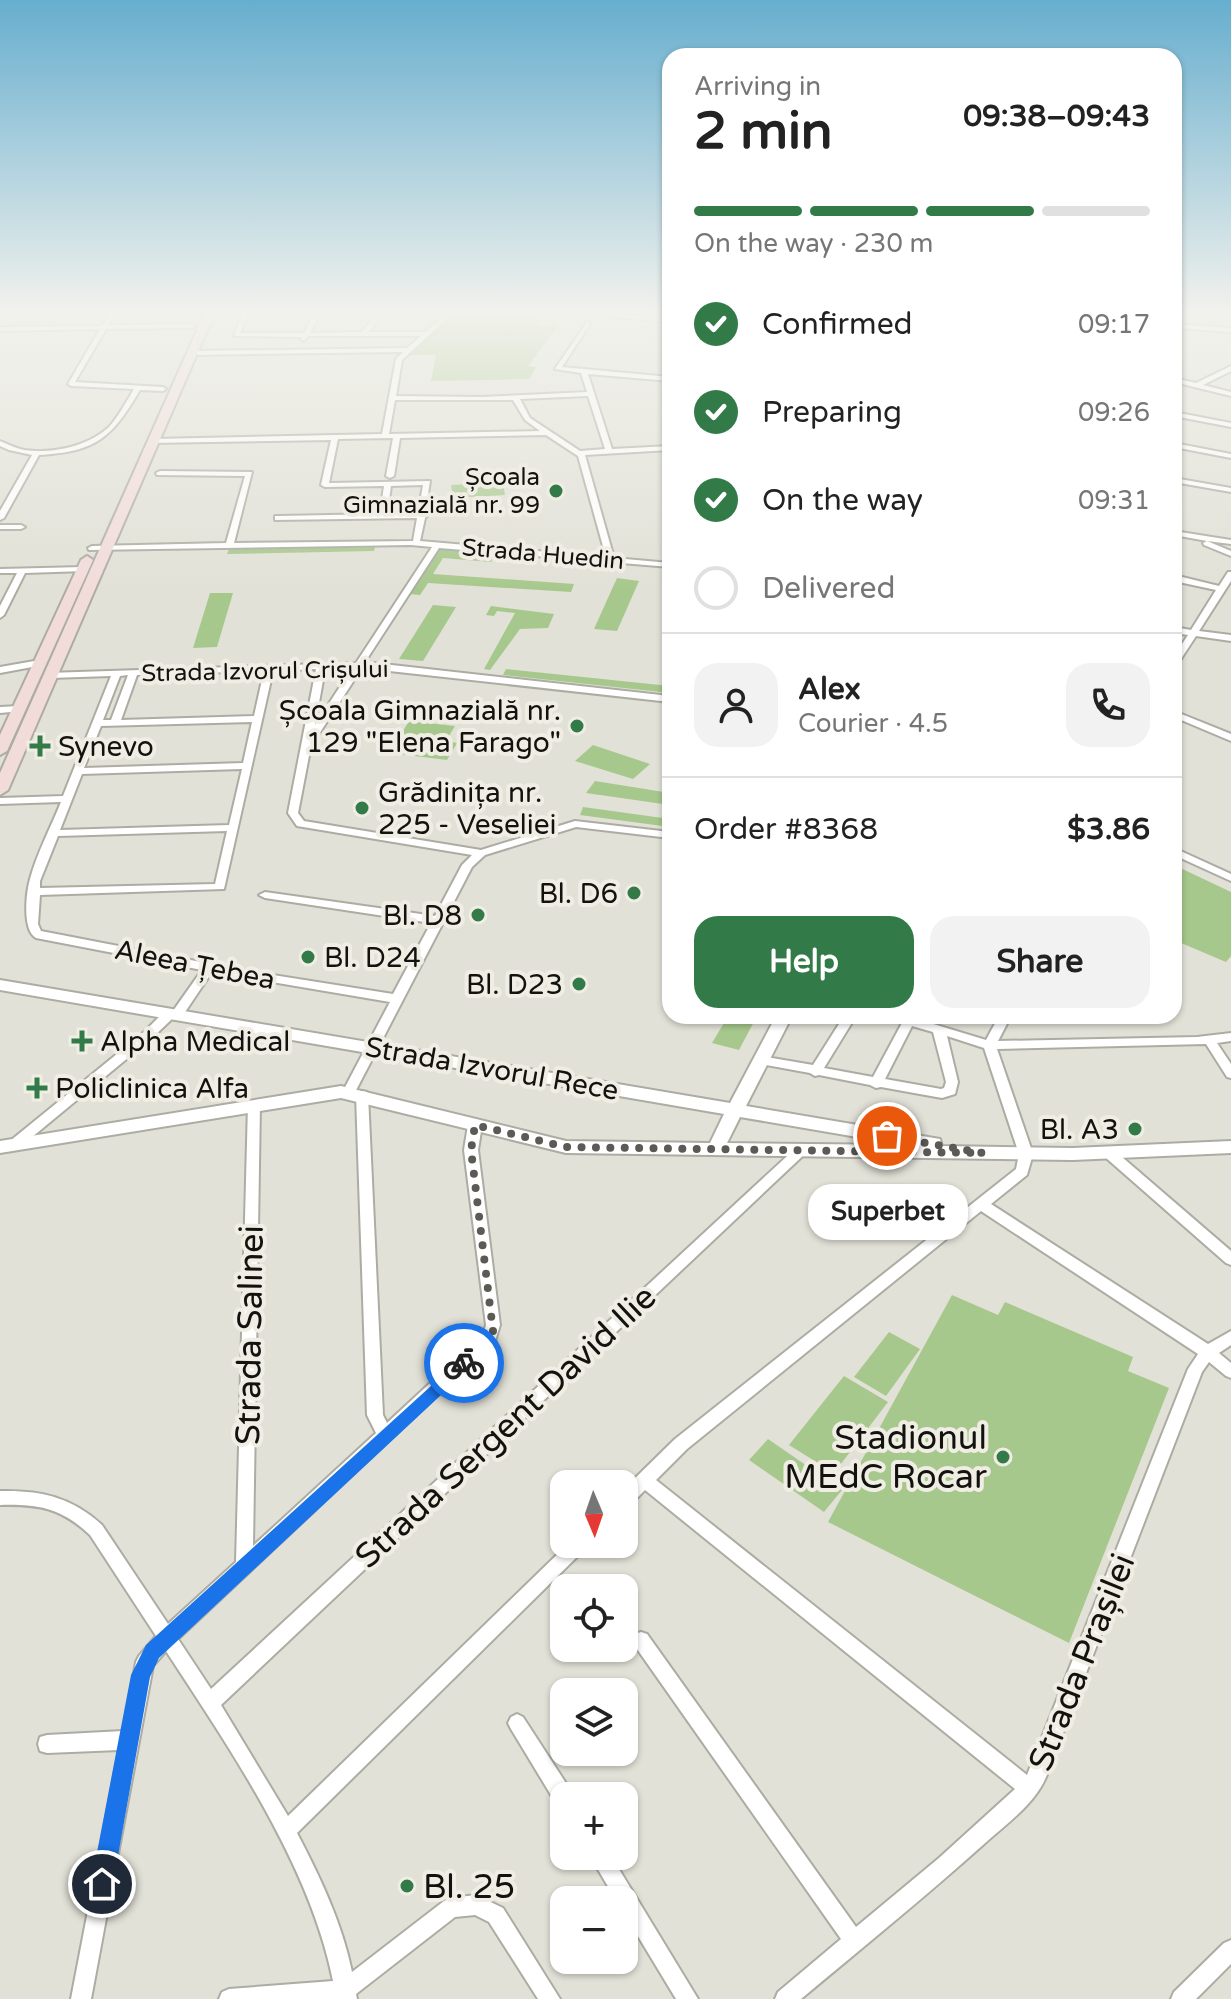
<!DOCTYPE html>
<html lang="en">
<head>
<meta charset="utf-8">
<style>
	:root { --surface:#fff; --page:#f2f2f2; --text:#222; --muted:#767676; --line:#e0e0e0; --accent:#327a47 }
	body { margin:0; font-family:"Varela Round",sans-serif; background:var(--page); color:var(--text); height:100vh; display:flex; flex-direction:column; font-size:30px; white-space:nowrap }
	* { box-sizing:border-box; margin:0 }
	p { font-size:26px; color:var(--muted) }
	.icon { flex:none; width:44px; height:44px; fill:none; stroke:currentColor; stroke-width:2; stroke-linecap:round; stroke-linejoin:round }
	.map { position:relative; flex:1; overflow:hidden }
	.side { position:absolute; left:662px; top:48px; width:520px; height:976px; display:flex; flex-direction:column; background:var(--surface); border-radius:24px; box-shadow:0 2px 6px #0004 }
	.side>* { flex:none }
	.needle { width:52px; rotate:178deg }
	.fabs { position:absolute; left:550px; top:1470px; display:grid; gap:16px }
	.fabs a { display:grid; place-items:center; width:88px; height:88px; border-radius:16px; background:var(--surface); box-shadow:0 2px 6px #0004; font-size:40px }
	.pin { position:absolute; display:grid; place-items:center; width:68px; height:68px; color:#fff; margin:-34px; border:4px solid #fff; border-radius:50%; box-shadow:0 2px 8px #0007 }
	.courier { position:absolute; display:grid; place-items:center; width:80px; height:80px; margin:-40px; border:6px solid #1a73e8; border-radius:50%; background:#fff; color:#222; box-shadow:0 2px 10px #0007 }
	.bubble { position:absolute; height:56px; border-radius:24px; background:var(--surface); box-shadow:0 2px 6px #0004; font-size:26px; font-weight:800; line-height:56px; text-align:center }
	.headline em { font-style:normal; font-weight:800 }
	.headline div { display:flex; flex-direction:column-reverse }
	.headline { display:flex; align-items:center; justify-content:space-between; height:136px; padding:0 32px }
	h1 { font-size:52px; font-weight:800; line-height:60px }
	.bar { display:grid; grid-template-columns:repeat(4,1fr); gap:12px 8px; align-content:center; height:96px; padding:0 32px }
	.bar i { height:10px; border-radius:6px; background:var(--line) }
	.bar .selected { background:var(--accent) }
	.bar p { grid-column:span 4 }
	.line { display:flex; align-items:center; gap:20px; padding:0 32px; border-top:2px solid var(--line) }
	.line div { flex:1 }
	.round { display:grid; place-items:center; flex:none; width:84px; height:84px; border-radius:24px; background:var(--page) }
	ol { padding:0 32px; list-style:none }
	li { display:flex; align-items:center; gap:24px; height:88px }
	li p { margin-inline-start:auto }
	li .icon { padding:8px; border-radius:50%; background:var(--accent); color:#fff; stroke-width:4 }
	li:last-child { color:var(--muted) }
	li i { width:44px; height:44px; border:4px solid var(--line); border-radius:50% }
	.primary-button { display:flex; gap:16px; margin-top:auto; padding:16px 32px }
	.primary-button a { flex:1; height:92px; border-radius:24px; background:var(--accent); color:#fff; font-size:32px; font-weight:800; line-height:92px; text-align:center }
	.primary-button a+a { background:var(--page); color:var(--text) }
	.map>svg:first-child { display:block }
	.green { fill:#a7c88c }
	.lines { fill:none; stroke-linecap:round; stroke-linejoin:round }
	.minor-casing { stroke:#adaca3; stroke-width:4 }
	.tertiary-casing { stroke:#adaca3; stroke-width:4 }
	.secondary-casing { stroke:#adaca3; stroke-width:4 }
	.minor { fill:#fff; fill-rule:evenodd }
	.tertiary { fill:#fff; fill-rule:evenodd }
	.secondary { fill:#f2dcda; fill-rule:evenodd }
	.route { fill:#1a73e8 }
	.done { stroke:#5b5a55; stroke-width:8; stroke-dasharray:0 14.4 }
	.poi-dot { fill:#327a47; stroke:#f0eee4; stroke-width:3 }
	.labels { text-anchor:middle; stroke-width:8; stroke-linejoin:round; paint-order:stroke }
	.far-poi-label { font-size:24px; fill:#12120f; stroke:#f0eee4; text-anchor:end }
	.far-street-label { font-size:24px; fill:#12120f; stroke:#f0eee4 }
	.poi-label { font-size:28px; fill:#12120f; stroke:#f0eee4; text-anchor:end }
	.street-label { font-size:28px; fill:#12120f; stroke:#f0eee4 }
	.near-street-label { font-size:34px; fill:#12120f; stroke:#f0eee4 }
	.near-poi-label { font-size:34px; fill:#12120f; stroke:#f0eee4; text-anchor:end }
</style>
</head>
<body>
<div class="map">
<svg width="1231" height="1999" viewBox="0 0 1231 1999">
	<rect width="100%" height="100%" fill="#e2e1d7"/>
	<!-- green -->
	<g class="green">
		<polygon points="457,310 549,310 538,325 558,326 528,366 536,367 529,379 431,381 436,355 408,355"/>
		<polygon points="503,482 505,495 453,498 451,485"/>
		<polygon points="375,547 374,551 227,554 229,549"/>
		<polygon points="443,549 495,554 491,562 443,558 433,574 574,584 571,592 428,583 420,595 409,594 438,550"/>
		<polygon points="617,578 639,581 617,631 594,629"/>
		<polygon points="210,593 233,593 217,647 193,648"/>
		<polygon points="433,605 456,607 423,661 399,659"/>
		<polygon points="491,606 554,614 548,628 520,629 490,670 484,669 515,613 497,611 494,616 486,615"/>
		<polygon points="506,669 670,686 670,693 503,675"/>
		<polygon points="409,721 455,726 446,741 457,743 447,760 382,752 392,735 400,736"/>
		<polygon points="593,745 650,764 633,779 575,761"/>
		<polygon points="595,781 670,793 670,805 586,793"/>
		<polygon points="583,807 670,819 670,827 580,815"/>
		<polygon points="1174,865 1231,892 1231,956 1226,962 1174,940"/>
		<polygon points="728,1016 757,1016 739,1050 712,1043"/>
		<polygon points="952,1295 998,1315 1005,1302 1133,1357 1128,1371 1169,1388 1069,1643 828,1522"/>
		<polygon points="889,1332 920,1349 886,1396 854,1377"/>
		<polygon points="844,1376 888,1402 834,1473 789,1445"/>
		<polygon points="768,1439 842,1490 824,1512 749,1460"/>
	</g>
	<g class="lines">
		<defs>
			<g id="minor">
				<polygon points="0,310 5,310 0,315"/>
				<path d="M111,310h6l-9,15 84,-1 3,2 -3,2 -86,1 -31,53 88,5 3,2 -3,2 -23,-1c-28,47 -43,62 -101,65l-35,63 -4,2v-9l32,-56 -23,-5 -9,-4v-5c8,3 15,7 24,9 28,4 63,-3 85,-23 10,-11 17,-25 25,-38l-63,-3 -3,-2 32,-55 -100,2v-4l102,-1z"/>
				<path d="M243,310h6l-9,23h64l12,-23h6l-12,23 52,-1 17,-22h6l-16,22h56l26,-22h6l-55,50 -6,36 86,1 105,-5 -6,-19 -26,-4 32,-47 3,2 -28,43 108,10v4l-82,-7 24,75 58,-3v4l-85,5 29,103 56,5v4l-231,-19 -74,114 305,34v6l-308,-34 -45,69 -5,3 -14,73 6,8 177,29 94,-29 95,11v6l-94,-11 -91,28 -13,12 -119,229h-10l-1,-3 48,-91 -178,-30 -31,46h-8l-21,20 -132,109h-10l-2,-3 2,-3 134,-109 21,-21h8l29,-41 -166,-32c-14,-8 -10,-45 -6,-59 7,-26 21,-52 31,-77l-61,2v-6l63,-2 48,-120 -61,2 -5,-3 2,-2 309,-10 76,-116 -21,-2 -322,5 -1,-2 4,-2 134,-3 19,-67 -88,-1 -1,-2 4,-2 92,1 -18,71 179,-2 4,-23 -142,2v-4h3l102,-2 4,-28 -59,1 -4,-2 10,-45 -181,3v-4h3l229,-5 14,-75 7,-7 -211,3 -3,-2 3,-2 215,-3 14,-12h-113l-4,5 -3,-2 1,-2 -68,-1zM588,396l17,53 -25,2 -50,-33 -10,-19zM395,400h118l12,20 15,11 -151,3zM546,435l32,21 28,101 -186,-16 5,-23 2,-2 -2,-2 5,-33 -101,2 9,-44 55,-1 -7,38 4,2 4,-2 6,-38zM423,485l-5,29h-31l4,-28zM352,668l-37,57 10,-56zM316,669l-28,144 9,13 175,29 -10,10 -27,51 -170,-24 -6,3 6,3 166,25 -38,71 -145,-23 -31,-6 -6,-4 -5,2 -165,-32 -3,-7 2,-29 184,-6 49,-218zM264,671l-10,45 -133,4 16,-45zM128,675l-17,45h-8l17,-44zM252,722l-9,41 -159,5 17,-42zM242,769l-13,56 -169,5 22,-56zM227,831l-12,53 -175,4v-7l18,-45z"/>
				<polygon points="550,310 572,310 670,318 670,322 553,312"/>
				<polygon points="1174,324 1231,328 1231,332 1174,328"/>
				<polygon points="1231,366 1231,371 1203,385 1231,392 1231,396 1174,382 1174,378 1196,383"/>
				<polygon points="1174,412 1231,423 1231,427 1174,416"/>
				<polygon points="1174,443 1231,454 1231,458 1174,447"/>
				<polygon points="1174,478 1231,488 1231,492 1174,482"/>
				<polygon points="0,525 21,525 25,527 21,529 0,529"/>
				<polygon points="1174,531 1231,540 1231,544 1207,541 1231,551 1231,556 1204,545 1203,543 1207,541 1174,535"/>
				<polygon points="83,567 87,569 86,571 25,573 4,615 0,618 0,606 17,573 0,573 0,569"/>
				<polygon points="1228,572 1231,572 1231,581 1199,631 1231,635 1231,641 1196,636 1177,665 1174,666 1174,656 1188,635 1174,633 1174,627 1191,630 1216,590 1174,581 1174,575 1219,586"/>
				<polygon points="40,660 45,663 43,665 0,673 0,667"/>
				<polygon points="19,706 24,709 22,711 0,713 0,707"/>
				<polygon points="1174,711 1231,734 1231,741 1174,717"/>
				<polygon points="1174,848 1231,874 1231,881 1174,855"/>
				<path d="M844,1016h12l-32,52 49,9 29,-54 -13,-4 -2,-3h20l79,24 13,-24h12l-13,25 199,-4 34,-4v8l-14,2 14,21v14l-4,-1 -21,-33 -209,5 36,105 -6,21 -36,29 217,140 23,-13v14l-12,8 12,10v15l-5,-2 -17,-14 -7,10 -156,405c-11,27 -40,47 -62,67 -59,53 -122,104 -183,155h-26l3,-7 63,-53 -206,-293 -3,-6 3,-6 6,-2 6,2 209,293 83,-69 76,-69 -370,-299 -15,15 -6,2v-18l51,-50 341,-270 3,-15 -35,-106 -37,-12 11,46 -3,12 -13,4 -61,-11 -5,1 -6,-3 -51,-10 -4,1 -5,-3 -49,-9 -6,-4 6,-4 52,9zM912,1026l21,6 13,50 -2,6 -3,1 -56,-10zM981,1211l217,143 -10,15 -161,406 -371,-295 31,-31z"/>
				<path d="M362,1091l5,1 1,3 15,320 4,8 96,-89 3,-9 -22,-175 4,-25 2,-3h10l2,3 -4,25 22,175 -5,16 -317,298 33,50 586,-542h10l2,3 -588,555 67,111 280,-272h19l-2,5 -288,284c23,44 45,90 55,139l92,-71 7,-3 25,-3 27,13 57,91h-22l-49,-77 -14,-7 -20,2 -99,77 1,5h-138l3,-7 7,-3 104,-8c-23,-116 -103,-232 -167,-330l-13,15 -62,333h-20l48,-249 -72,3 -7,-2 -2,-7 2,-7 7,-2 76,-4 13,-69 3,-6 17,-20 -66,-101c-29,-27 -51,-31 -90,-30v-14c40,-1 72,6 102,34l66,99 68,-62 12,-458 1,-3h10l1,3 -7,442 123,-113 -9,-18 -11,-320 1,-3z"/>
				<polygon points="1110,1149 1115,1151 1231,1251 1231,1265 1226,1263 1105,1157 1103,1154 1105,1151"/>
				<polygon points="517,1714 523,1717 571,1791 573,1796 564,1796 564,1807 557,1805 511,1729 508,1723 511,1717"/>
				<polygon points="590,1856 611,1856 698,1999 676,1999 624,1913 624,1900 616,1900"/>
				<polygon points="1231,1940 1231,1964 1196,1999 1171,1999 1174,1992 1224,1943"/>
			</g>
			<path id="tertiary" d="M0,980l730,123 46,-87h16l-46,90 188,32 6,1 2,7 131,2 158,-7v12l-158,7 -507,-7 -225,-55 -341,55v-12l341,-55 225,55 144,2 14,-29 -724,-124zM740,1117l164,28 -177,-2z"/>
			<g id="secondary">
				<polygon points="206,310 216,310 8,790 0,795 0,773"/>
				<polygon points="87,556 93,560 7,751 0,755 0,735 81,560"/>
			</g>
		</defs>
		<!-- minor casing -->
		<use href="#minor" class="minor-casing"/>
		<!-- tertiary casing -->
		<use href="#tertiary" class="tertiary-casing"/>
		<!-- secondary casing -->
		<use href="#secondary" class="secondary-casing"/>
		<!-- minor -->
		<use href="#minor" class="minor"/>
		<!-- tertiary -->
		<use href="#tertiary" class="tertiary"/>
		<!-- secondary -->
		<use href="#secondary" class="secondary"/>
	</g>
	<!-- sky -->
	<linearGradient id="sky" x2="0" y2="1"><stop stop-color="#67aece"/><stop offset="0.53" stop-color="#f2f2ed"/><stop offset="1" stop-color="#f2f2ed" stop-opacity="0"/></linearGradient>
	<rect width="1231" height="590" fill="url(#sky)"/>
	<!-- route -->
	<polygon class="route" points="464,1356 472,1363 470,1368 159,1658 150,1677 113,1884 110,1891 102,1894 94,1891 91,1884 131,1675 146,1645"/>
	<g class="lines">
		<!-- done -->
		<polyline class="done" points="464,1363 493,1331 471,1150 475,1125 566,1147 983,1153 887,1136"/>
	</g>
	<!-- markers -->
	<g class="poi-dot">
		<circle cx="556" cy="491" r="8"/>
		<circle cx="577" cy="726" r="8"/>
		<path d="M36 734h8v8h8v8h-8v8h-8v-8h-8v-8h8z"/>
		<circle cx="362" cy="808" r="8"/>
		<circle cx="634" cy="893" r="8"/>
		<circle cx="478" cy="915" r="8"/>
		<circle cx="308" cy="957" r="8"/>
		<circle cx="579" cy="984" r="8"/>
		<path d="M78 1029h8v8h8v8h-8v8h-8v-8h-8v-8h8z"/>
		<path d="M33 1076h8v8h8v8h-8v8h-8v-8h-8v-8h8z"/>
		<circle cx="1135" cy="1129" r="8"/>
		<circle cx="1003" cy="1457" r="8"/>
		<circle cx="407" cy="1886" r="8"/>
	</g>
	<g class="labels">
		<!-- far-poi labels -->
		<g class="far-poi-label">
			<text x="540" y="485">Școala<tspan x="540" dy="28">Gimnazială nr. 99</tspan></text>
		</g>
		<!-- far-street labels -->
		<g class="far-street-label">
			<text transform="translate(543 554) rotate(5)" y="8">Strada Huedin</text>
			<text transform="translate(265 671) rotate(-1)" y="8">Strada Izvorul Crișului</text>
		</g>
		<!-- poi labels -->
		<g class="poi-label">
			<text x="561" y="720">Școala Gimnazială nr.<tspan x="561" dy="32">129 "Elena Farago"</tspan></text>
			<text x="58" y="756" text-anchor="start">Synevo</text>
			<text x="378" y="802" text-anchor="start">Grădinița nr.<tspan x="378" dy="32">225 - Veseliei</tspan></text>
			<text x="618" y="903">Bl. D6</text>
			<text x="462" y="925">Bl. D8</text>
			<text x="324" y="967" text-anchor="start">Bl. D24</text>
			<text x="563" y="994">Bl. D23</text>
			<text x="100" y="1051" text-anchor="start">Alpha Medical</text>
			<text x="55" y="1098" text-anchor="start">Policlinica Alfa</text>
			<text x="1119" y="1139">Bl. A3</text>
		</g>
		<!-- street labels -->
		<g class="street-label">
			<text transform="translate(195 964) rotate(11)" y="10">Aleea Țebea</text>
			<text transform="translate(492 1068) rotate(10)" y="10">Strada Izvorul Rece</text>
		</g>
		<!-- near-street labels -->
		<g class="near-street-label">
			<text transform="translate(249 1335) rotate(-89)" y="12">Strada Salinei</text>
			<text transform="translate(505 1426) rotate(-43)" y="12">Strada Sergent David Ilie</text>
			<text transform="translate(1081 1662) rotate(-68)" y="12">Strada Prașilei</text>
		</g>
		<!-- near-poi labels -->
		<g class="near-poi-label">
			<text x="987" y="1449">Stadionul<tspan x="987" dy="39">MEdC Rocar</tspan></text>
			<text x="423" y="1898" text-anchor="start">Bl. 25</text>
		</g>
	</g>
</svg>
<div class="fabs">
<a><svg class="needle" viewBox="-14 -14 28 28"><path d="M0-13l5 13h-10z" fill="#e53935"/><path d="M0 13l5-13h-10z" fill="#767676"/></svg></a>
<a><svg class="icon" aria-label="locate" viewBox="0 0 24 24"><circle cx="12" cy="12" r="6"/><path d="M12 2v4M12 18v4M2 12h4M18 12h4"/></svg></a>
<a><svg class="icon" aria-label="layers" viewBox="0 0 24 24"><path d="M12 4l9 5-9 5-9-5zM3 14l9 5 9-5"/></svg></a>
<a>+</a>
<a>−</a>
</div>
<div class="pin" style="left:887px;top:1136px;background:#ea580c"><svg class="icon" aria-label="bag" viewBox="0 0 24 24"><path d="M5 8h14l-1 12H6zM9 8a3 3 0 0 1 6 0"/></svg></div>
<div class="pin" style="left:102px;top:1884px;background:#1f2937"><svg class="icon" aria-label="home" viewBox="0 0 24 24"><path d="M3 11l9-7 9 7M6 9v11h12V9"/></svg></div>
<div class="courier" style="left:464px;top:1363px"><svg class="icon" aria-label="bike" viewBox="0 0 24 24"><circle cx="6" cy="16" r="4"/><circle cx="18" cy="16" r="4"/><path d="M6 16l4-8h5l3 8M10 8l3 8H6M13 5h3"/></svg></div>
<div class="bubble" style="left:808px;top:1184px;width:160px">Superbet</div>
<section class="side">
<div class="headline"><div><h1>2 min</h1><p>Arriving in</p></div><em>09:38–09:43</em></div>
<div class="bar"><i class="selected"></i><i class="selected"></i><i class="selected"></i><i></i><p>On the way · 230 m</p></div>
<ol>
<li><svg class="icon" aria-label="check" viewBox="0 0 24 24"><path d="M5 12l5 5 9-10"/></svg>Confirmed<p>09:17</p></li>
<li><svg class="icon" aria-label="check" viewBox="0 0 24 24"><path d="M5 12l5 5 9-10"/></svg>Preparing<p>09:26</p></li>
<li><svg class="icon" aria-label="check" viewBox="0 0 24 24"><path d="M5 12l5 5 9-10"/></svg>On the way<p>09:31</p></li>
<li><i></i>Delivered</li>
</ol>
<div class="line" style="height:144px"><a class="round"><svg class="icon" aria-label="person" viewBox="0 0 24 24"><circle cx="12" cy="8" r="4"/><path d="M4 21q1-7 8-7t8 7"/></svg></a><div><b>Alex</b><p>Courier · 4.5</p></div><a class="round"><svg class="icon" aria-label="phone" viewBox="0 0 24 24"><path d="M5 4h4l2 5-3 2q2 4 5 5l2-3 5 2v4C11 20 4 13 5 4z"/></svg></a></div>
<div class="line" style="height:104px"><div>Order #8368</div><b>$3.86</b></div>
<div class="primary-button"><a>Help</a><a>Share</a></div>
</section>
</div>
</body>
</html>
